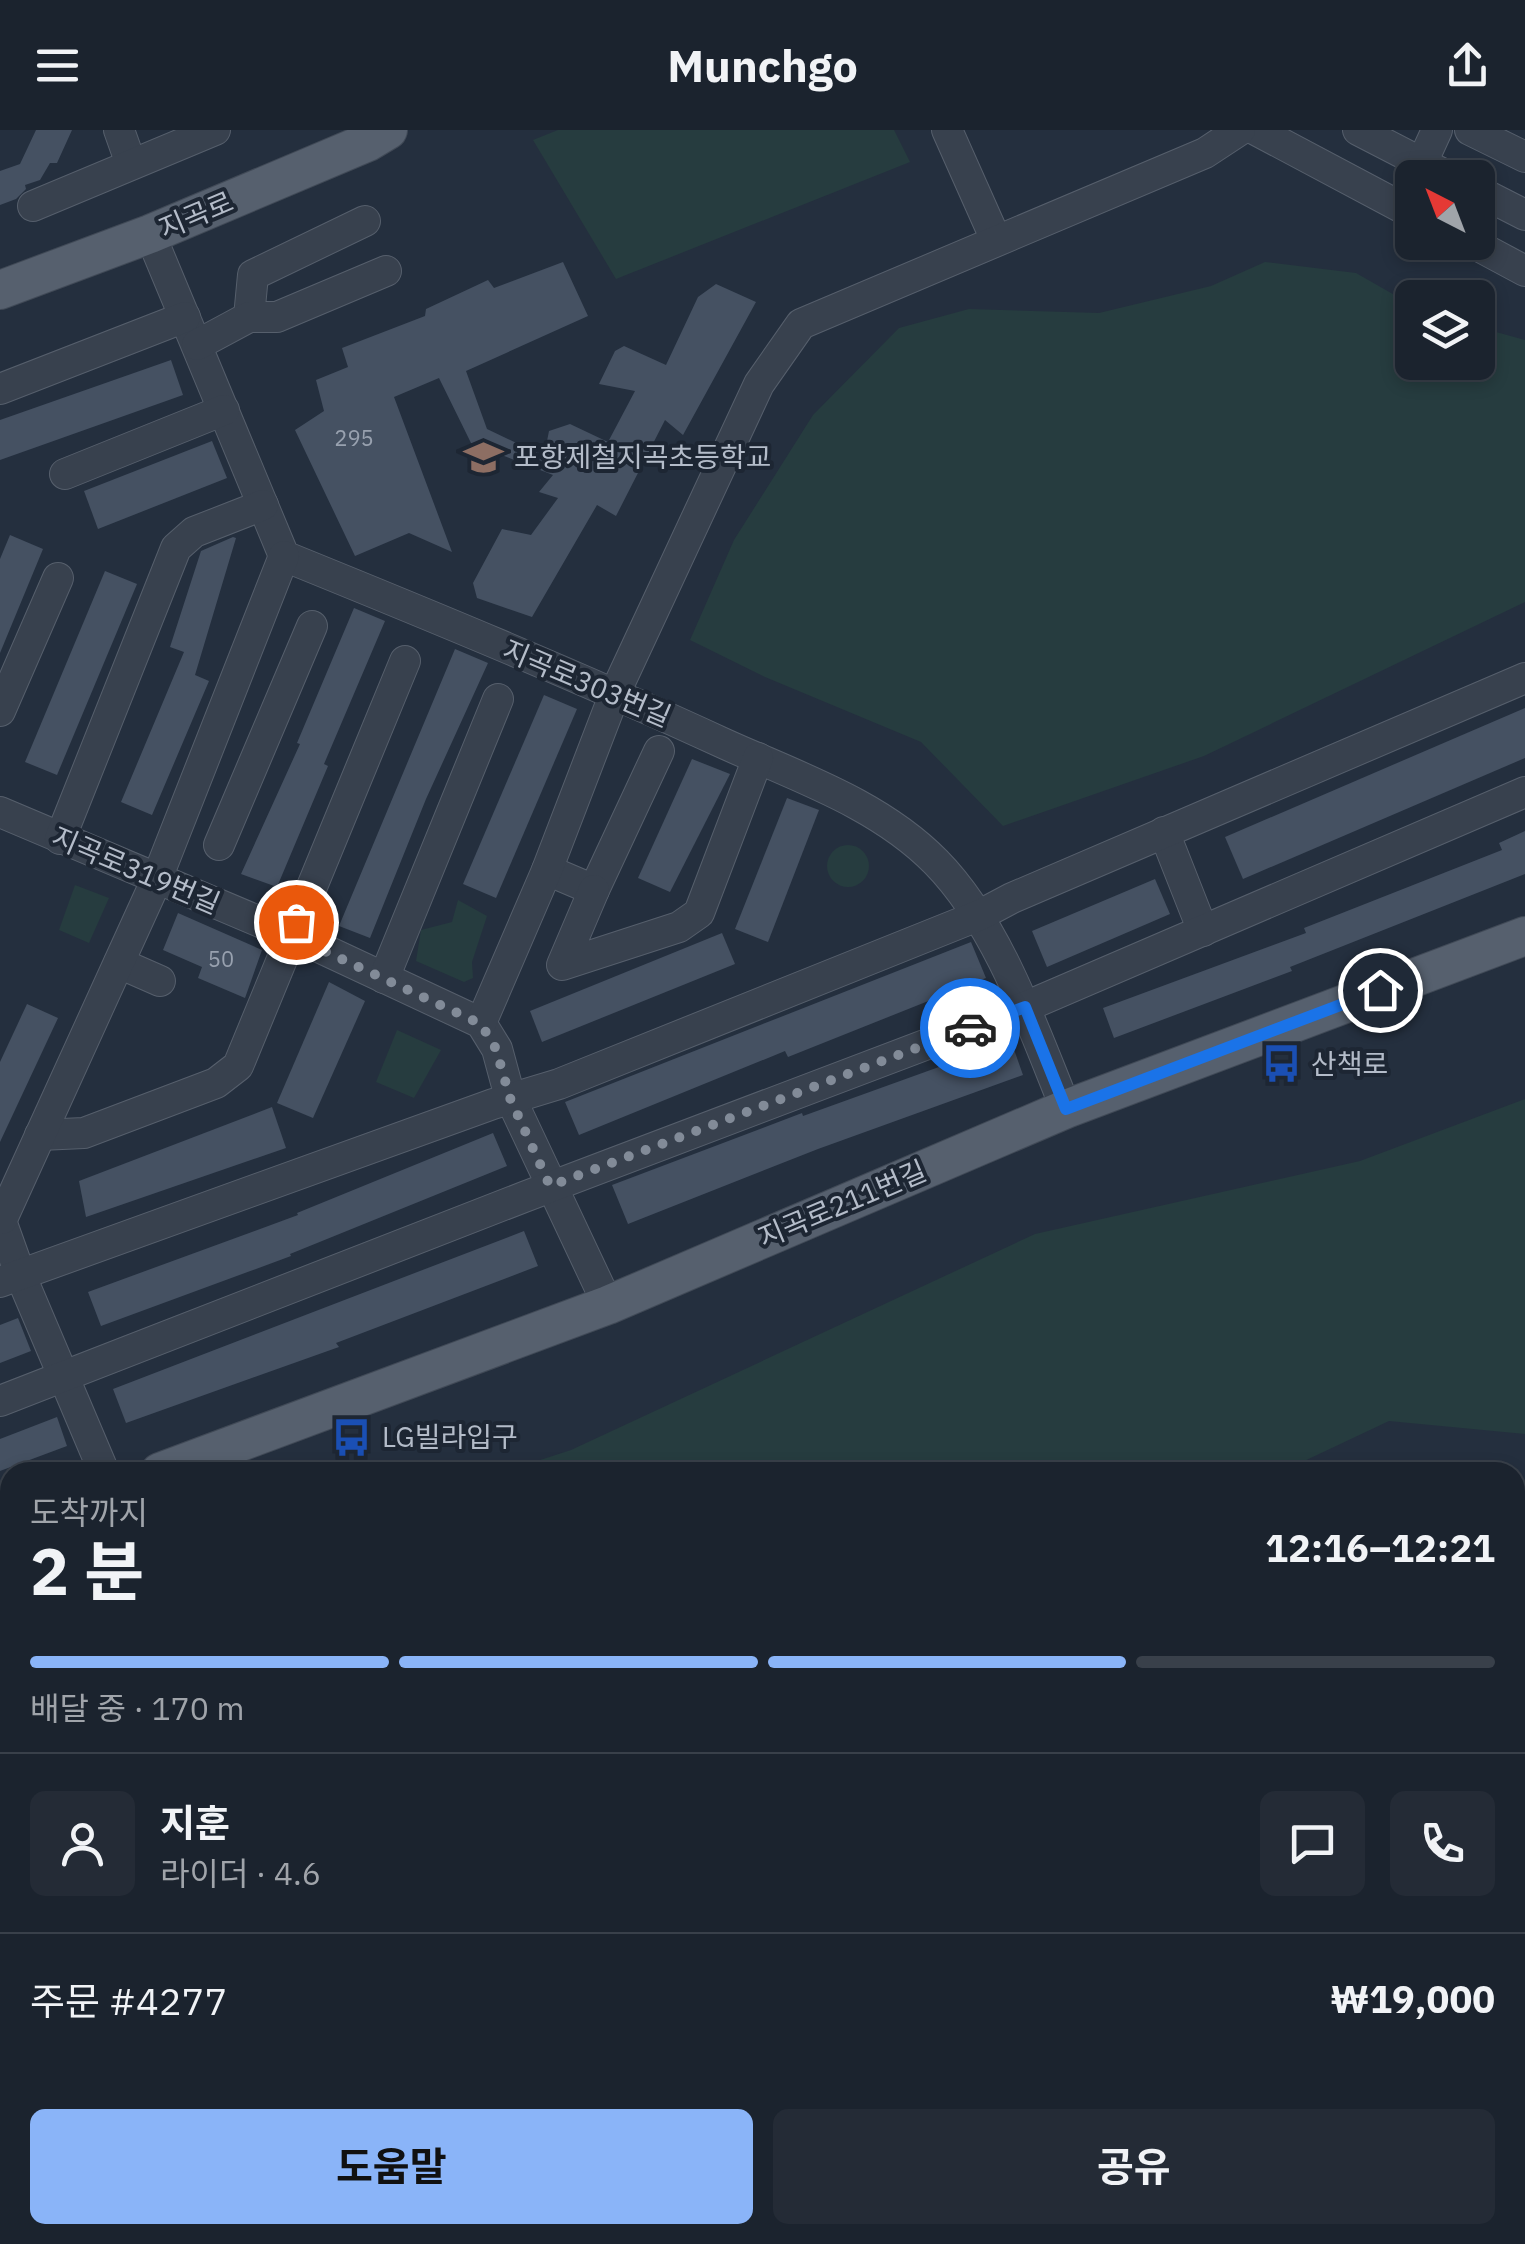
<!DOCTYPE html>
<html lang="ko">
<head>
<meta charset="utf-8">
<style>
	:root { --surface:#1b232e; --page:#242b36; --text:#f1f3f6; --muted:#a0a4aa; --line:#39404a; --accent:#8ab4f8 }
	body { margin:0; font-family:"IBM Plex Sans","Noto Sans KR",sans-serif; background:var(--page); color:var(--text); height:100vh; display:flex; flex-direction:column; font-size:38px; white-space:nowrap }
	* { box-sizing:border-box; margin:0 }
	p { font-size:32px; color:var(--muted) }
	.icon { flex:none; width:55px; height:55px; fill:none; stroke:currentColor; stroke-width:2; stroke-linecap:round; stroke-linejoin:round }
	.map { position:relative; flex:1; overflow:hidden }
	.drawer { position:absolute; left:0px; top:1332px; width:1525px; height:782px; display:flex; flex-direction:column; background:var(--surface); border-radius:30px 30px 0 0; box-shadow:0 5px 15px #0003,0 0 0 2px var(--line) }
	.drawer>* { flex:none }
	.needle { width:65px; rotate:318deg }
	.fabs { position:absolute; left:1395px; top:30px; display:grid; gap:20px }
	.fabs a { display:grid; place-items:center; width:100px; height:100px; border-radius:15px; background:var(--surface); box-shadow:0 5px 15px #0003,0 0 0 2px var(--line); font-size:50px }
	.pin { position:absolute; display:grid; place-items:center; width:85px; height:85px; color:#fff; margin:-42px; border:5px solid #fff; border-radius:50%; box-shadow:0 2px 10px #0007 }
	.courier { position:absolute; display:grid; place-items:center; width:100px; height:100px; margin:-50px; border:8px solid #1a73e8; border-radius:50%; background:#fff; color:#222; box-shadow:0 2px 12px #0007 }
	.summary em { font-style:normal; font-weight:700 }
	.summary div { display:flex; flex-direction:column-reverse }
	.summary { display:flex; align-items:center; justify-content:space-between; height:170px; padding:0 30px }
	h1 { font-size:65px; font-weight:700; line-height:75px }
	.bar { display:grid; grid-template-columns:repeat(4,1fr); gap:15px 10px; align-content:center; height:120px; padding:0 30px }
	.bar i { height:12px; border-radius:8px; background:var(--line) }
	.bar .current { background:var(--accent) }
	.bar p { grid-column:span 4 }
	.line { display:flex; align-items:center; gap:25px; padding:0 30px; border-top:2px solid var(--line) }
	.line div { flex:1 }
	.round { display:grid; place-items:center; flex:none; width:105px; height:105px; border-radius:15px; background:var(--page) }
	.primary-button { display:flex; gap:20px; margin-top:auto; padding:20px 30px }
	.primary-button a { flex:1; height:115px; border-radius:15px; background:var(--accent); color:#111; font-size:40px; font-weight:700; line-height:115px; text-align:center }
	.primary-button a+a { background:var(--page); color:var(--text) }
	header { display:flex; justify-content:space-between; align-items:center; height:130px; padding:0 30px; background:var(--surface); font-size:45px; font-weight:700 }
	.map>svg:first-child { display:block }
	.green { fill:#263c3f }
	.building { fill:#455162 }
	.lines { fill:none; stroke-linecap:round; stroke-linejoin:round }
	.minor-casing { stroke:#565f6c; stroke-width:32 }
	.major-casing { stroke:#414a57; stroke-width:40 }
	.minor { stroke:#38414e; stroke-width:30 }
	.major { stroke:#56606e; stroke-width:38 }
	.done { stroke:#828b98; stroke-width:10; stroke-dasharray:0 18 }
	.route { stroke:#1a73e8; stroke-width:12 }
	.labels { text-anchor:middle; stroke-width:8; stroke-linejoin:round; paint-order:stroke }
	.number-label { font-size:22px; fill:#98a1af }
	.street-label { font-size:28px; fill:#b4bcc9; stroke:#1d2633 }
	.poi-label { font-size:28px; fill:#b4bcc9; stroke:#1d2633; text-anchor:start }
</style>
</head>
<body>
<header><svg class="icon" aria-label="menu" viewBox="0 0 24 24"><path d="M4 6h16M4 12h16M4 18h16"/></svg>Munchgo<svg class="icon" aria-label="share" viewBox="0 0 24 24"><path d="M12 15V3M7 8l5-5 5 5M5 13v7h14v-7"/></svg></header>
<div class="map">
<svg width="1525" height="2114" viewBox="0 0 1525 2114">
	<rect width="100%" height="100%" fill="#242f3e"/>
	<!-- green -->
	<g class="green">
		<polygon points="558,0 894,0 910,32 616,149 533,10"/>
		<polygon points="1265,132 1356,143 1412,175 1412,232 1478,232 1478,197 1525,210 1525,472 1204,626 1003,696 921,612 765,547 690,510 734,410 813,285 899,198 969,179 1099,183 1211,156"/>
		<circle cx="848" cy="736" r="21"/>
		<polygon points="75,755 109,768 89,813 59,800"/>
		<polygon points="458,770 487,786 472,832 473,848 464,852 416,831 421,800 452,792"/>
		<polygon points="397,900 441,920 414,968 376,952"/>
		<polygon points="1525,969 1525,1304 1389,1291 1281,1342 503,1342 571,1320 1035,1104 1360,1031"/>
		<polygon points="10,1522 10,1713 0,1715 0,1528"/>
		<polygon points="1525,1683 1525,2114 1472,2114 1469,2105 1515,2105 1515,1686"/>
		<polygon points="10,1973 10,2105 215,2105 205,2114 0,2114 0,1976"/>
		<polygon points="282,2105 375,2105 371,2114 277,2114"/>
	</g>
	<!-- building -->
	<g class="building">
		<polygon points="36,0 72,0 57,33 50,33 40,50 25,55 26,59 16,69 0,75 0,41 20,34"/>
		<polygon points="563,132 588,186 466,241 487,299 544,326 549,301 570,294 608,312 635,261 599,254 615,221 624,216 666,235 698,167 716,154 756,172 683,305 665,290 616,386 597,375 532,487 477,468 473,453 502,399 531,405 558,368 539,362 553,345 471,313 439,248 394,267 452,422 409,403 355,426 295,300 324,281 316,250 348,237 342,218 425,186 426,179 488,150 494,158"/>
		<polygon points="171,230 183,265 0,330 0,290"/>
		<polygon points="212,311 227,348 98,399 84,361"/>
		<polygon points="10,405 43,419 0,523 0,429"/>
		<polygon points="233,407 236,408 195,545 209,551 152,685 121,672 184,522 170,517 201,421"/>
		<polygon points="105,441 137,454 57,645 25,632"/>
		<polygon points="354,478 385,491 324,634 328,636 277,757 241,744 300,614 297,613"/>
		<polygon points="455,519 488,533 426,669 370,808 339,796"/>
		<polygon points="544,565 577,579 496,768 463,754"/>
		<polygon points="1525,578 1525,628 1243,749 1225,707"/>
		<polygon points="692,629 730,644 670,762 638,748"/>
		<polygon points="787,668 819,680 768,812 735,799"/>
		<polygon points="1525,701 1525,744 1290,837 1292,841 1114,908 1103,878 1306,803 1304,798 1502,720 1499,713"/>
		<polygon points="1155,749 1170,784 1047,837 1032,801"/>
		<polygon points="178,783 262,820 245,868 198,848 202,837 163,820"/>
		<polygon points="722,803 735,834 542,912 530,881"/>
		<polygon points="971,812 986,848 788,927 785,921 579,1005 565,972"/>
		<polygon points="329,852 365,871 313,988 277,973"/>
		<polygon points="27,874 58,888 0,1012 0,932"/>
		<polygon points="1011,911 1023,945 818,1019 628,1094 612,1055 802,983 803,986"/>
		<polygon points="272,977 286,1018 86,1087 79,1051"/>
		<polygon points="493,1003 507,1036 290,1124 291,1126 101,1196 88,1162 298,1085 297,1083"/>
		<polygon points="524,1101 538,1136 336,1213 339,1217 126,1293 113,1259"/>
		<polygon points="18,1188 31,1221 0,1233 0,1195"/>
		<polygon points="57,1287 67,1316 0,1341 0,1309"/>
	</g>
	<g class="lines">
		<defs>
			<g id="minor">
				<polyline points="119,0 131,34"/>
				<polyline points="947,0 996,110"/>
				<polyline points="1256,0 1412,83"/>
				<polyline points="1358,0 1451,48"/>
				<polyline points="1470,0 1525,27"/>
				<polyline points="1415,48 1437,0"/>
				<polyline points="1478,61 1525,85"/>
				<polyline points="33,76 215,0"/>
				<path d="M150,104l134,322c148,60 296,121 441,188 73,33 154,60 211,118 62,63 97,166 130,247"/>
				<polyline points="1471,112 1525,141"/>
				<polyline points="249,187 253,145 365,91"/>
				<polyline points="197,215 249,187 277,187 386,141"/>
				<polyline points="0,259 185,187"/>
				<polyline points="65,344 224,280"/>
				<polyline points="0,581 58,448"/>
				<polyline points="0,682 310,813 481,893 497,919 510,967 608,1175"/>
				<polyline points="1164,702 1203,801"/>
				<polyline points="60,709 176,418 194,402 263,375"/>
				<polyline points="219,715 312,496"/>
				<polyline points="547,740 594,760 659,621"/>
				<polyline points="594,760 562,835 679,797 699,783 758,628"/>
				<polyline points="119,833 160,851"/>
				<polyline points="384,848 498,569"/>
				<polyline points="481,893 547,740 615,563 759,254 801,194 1205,23 1240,0"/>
				<polyline points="40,1005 84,1003 216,953 238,936 405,531"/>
				<polyline points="0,1088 20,1144 104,1342"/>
				<polyline points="2,1089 156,751 284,426"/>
				<polyline points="0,1152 493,974 559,954 980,785 1012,768 1525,548"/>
				<polyline points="0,1271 524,1067 1025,877 1525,662"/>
				<polyline points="1515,1418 1525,1417"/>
				<polyline points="1515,1527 1525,1524"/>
				<polyline points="0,1785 10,1782"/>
				<polyline points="0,1906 10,1903"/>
				<polyline points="441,2105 441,2114"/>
				<polyline points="717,2105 717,2114"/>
				<polyline points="989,2105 990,2114"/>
				<polyline points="1053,2105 1062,2114"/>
				<polyline points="1398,2113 1399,2105"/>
				<polyline points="261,2114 266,2105"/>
				<polyline points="565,2114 565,2105"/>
			</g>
			<g id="major">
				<polyline points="0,160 150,104 368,12 388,0"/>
				<polyline points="160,1342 608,1175 1066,979 1525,806"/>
				<polyline points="0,1406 10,1402"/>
			</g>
		</defs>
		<!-- minor casing -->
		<use href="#minor" class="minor-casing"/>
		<!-- major casing -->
		<use href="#major" class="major-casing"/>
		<!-- minor -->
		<use href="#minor" class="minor"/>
		<!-- major -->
		<use href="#major" class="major"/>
	</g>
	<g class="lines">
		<!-- done -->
		<polyline class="done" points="296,792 290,805 481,894 496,919 510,968 550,1056 970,898"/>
		<!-- route -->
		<polyline class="route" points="970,898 1025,877 1066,979 1380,860"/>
	</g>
	<!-- icons -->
	<defs>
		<symbol id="school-bare" viewBox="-9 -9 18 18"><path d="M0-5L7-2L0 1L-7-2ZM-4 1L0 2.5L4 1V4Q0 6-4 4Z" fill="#8d6e63" stroke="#1d2633" stroke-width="2.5" paint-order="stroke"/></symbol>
		<symbol id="bus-bare" viewBox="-9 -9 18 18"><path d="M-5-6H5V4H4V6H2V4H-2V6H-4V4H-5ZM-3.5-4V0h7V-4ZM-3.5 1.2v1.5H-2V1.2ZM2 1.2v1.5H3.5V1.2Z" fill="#1a4fb4" stroke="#1d2633" stroke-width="2.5" paint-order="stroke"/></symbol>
	</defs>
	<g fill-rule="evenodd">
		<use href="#school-bare" x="456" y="300" width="55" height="55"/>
		<use href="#bus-bare" x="1254" y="906" width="55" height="55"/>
		<use href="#bus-bare" x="324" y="1280" width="55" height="55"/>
	</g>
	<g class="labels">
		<!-- number labels -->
		<g class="number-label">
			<text x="354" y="316">295</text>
			<text x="221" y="837">50</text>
		</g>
		<!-- street labels -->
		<g class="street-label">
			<text transform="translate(196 85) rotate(-23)" y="10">지곡로</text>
			<text transform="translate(587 553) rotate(23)" y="10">지곡로303번길</text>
			<text transform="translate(136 740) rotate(23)" y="10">지곡로319번길</text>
			<text transform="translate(842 1074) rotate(-23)" y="10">지곡로211번길</text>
		</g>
		<!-- poi labels -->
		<g class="poi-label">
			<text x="514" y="337">포항제철지곡초등학교</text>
			<text x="1311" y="944">산책로</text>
			<text x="382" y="1317">LG빌라입구</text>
		</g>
	</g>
</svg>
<div class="fabs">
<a><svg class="needle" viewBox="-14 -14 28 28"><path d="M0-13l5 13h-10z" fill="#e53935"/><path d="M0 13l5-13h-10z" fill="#a0a4aa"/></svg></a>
<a><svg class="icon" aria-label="layers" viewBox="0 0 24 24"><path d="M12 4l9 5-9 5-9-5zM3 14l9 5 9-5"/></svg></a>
</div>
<div class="pin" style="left:296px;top:792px;background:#ea580c"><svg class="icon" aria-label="bag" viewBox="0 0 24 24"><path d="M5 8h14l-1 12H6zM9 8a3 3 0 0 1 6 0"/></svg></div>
<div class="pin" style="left:1380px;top:860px;background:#1f2937"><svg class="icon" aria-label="home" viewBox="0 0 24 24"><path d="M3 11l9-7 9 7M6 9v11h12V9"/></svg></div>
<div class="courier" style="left:970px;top:898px"><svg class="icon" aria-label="car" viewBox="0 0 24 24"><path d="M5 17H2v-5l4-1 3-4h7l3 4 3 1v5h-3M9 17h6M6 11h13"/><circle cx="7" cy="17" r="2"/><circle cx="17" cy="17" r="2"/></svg></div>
<section class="drawer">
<div class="summary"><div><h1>2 분</h1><p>도착까지</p></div><em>12:16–12:21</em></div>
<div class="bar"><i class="current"></i><i class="current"></i><i class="current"></i><i></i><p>배달 중 · 170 m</p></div>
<div class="line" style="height:180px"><a class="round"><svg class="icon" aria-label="person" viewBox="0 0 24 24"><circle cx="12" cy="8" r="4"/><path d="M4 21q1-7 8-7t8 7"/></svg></a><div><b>지훈</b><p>라이더 · 4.6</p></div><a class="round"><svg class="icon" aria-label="chat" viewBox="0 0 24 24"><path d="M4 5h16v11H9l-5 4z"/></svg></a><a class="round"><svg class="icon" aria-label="phone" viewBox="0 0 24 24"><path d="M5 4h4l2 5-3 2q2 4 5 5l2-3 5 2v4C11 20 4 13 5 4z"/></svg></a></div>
<div class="line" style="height:130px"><div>주문 #4277</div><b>₩19,000</b></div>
<div class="primary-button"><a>도움말</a><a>공유</a></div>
</section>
</div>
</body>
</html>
